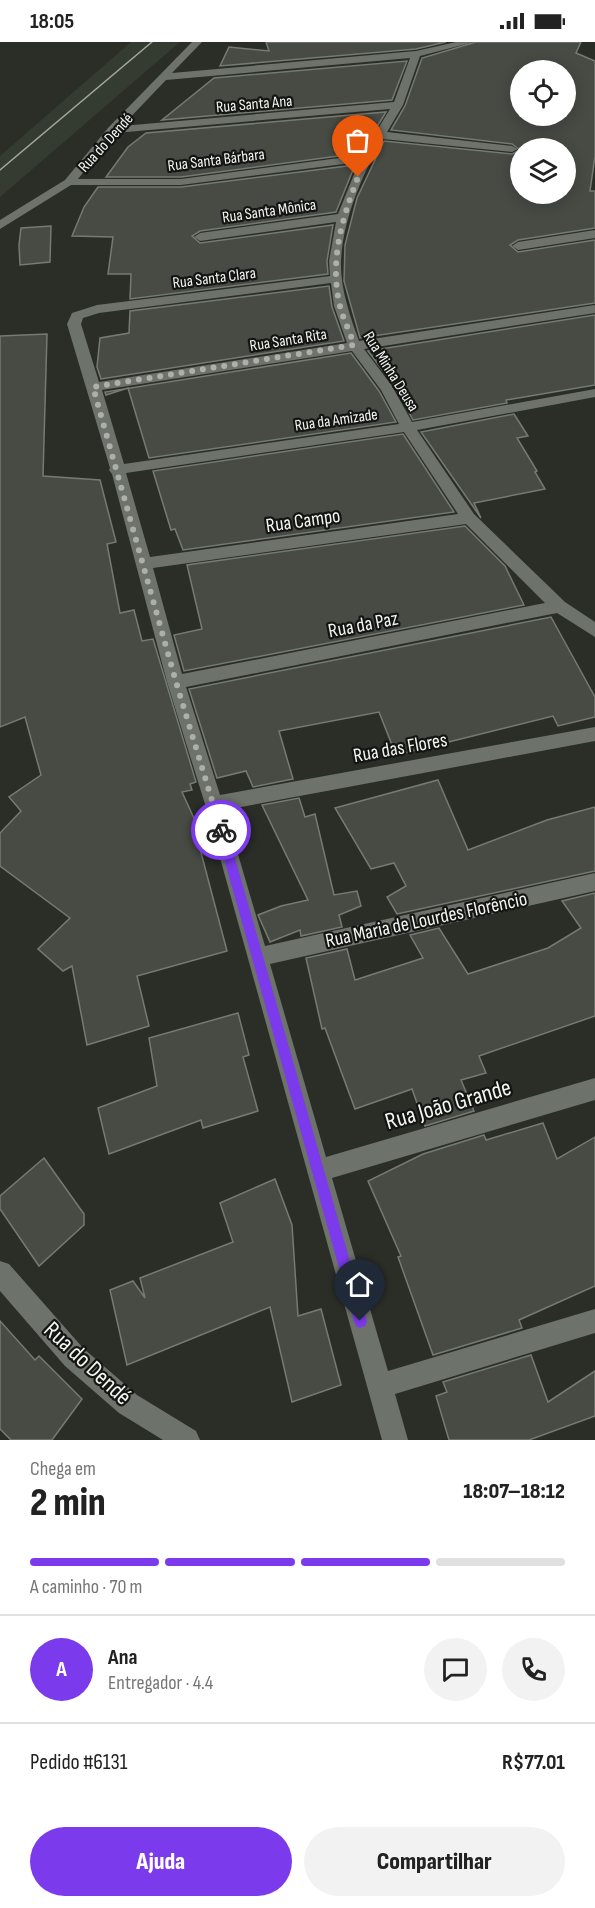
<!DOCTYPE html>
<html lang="pt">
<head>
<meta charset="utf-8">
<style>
	:root { --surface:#fff; --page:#f2f2f2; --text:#222; --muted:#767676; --line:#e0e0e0; --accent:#7c3aed }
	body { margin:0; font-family:"Sofia Sans Condensed",sans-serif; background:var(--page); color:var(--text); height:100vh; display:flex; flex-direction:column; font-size:22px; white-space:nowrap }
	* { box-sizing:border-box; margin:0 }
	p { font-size:20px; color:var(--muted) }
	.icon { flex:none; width:33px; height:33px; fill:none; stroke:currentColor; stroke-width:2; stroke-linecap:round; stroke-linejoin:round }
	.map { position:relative; height:1398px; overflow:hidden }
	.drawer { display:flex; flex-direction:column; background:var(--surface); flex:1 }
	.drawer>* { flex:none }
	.tools { position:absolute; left:510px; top:18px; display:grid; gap:12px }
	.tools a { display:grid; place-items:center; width:66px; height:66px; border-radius:50%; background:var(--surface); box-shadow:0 3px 15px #0003; font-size:30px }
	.pin { position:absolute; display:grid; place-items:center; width:51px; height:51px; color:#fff; margin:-62px -26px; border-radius:50% 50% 50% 0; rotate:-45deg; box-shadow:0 0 6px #0007 }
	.pin .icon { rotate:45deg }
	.courier { position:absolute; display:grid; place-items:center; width:60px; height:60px; margin:-30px; border:4px solid #7c3aed; border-radius:50%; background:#fff; color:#222; box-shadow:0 2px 8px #0007 }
	.head em { font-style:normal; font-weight:800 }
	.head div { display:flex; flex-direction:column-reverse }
	.head { display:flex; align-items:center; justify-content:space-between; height:102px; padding:0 30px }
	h1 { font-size:39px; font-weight:800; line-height:45px }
	.bar { display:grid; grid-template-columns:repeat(4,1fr); gap:9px 6px; align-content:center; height:72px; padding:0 30px }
	.bar i { height:8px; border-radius:4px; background:var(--line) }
	.bar .selected { background:var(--accent) }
	.bar p { grid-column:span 4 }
	.line { display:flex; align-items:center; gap:15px; padding:0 30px; border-top:2px solid var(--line) }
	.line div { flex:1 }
	.round { display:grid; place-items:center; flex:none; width:63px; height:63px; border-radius:32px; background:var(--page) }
	.primary-button { display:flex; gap:12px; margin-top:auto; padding:12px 30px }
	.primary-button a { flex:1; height:69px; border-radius:36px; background:var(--accent); color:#fff; font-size:24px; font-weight:800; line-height:69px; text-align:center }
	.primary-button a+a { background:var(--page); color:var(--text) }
	.status { display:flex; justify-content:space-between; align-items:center; height:42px; padding:0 30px; background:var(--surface); direction:ltr }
	.status svg { height:16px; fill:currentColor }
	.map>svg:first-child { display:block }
	.built { fill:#343b30 }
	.building { fill:#474b44; stroke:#757a72; stroke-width:1.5; fill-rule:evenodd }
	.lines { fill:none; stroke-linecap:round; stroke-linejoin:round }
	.minor { fill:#6d726a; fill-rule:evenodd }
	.tram { stroke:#a2a5a0; stroke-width:1.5 }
	.route { fill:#7c3aed }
	.done { stroke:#adafaa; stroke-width:6; stroke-dasharray:0 10.8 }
	.labels { text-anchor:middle; stroke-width:4.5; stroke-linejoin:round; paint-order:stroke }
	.far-street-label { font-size:16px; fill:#f3f5f1; stroke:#141512 }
	.street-label { font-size:20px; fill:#f3f5f1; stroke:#141512 }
	.near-street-label { font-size:24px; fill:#f3f5f1; stroke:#141512 }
</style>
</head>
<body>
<div class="status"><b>18:05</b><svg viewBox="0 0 49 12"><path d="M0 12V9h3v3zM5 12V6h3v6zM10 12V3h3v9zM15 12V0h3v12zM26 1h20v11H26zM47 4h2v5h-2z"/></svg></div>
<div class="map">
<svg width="595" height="1398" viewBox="0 0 595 1398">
	<rect width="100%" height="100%" fill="#2a2e27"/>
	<!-- built -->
	<polygon class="built" points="131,0 180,0 0,155 0,114"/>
	<!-- building -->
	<g class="building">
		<polygon points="266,0 446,0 416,7 220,24 229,5 269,9"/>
		<path d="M476,0h105l-5,11 19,8v95l-5,35h5v37l-77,12 -8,5 8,7 77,-12v63l-235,35 -16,-57 1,-36 12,-47 27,-57 128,13 8,-4 -8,-6 -121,-14 14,-24 17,-48zM520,28h46v46h-46zM520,106h46v46h-46z"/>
		<polygon points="407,19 392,58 162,78 214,36"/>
		<polygon points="386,70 361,111 181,135 106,135 128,105 146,91"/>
		<polygon points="355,123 336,170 200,189 192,194 200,201 333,183 327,219 328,232 130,257 131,232 108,232 113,195 72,194 84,165 98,145 181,145"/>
		<polygon points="51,184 50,220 20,223 19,203 21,186"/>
		<polygon points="329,244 332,265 344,299 101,337 97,325 100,296 129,291 130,269"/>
		<polygon points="595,273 595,343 506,358 507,361 413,378 394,343 368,309"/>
		<polygon points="47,292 43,434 100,438 116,500 107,502 120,571 134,568 142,599 153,597 196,740 190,742 192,748 182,750 197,783 194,784 227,909 137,934 149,984 87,1003 72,924 63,929 38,907 70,876 0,824 0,791 21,769 9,755 41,733 25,675 0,685 0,294"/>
		<polygon points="351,311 379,349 396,380 149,416 128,346 106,353 105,350"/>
		<polygon points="514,372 528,394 517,396 537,429 535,430 545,447 474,461 481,476 421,390"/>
		<polygon points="403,392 454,470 183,508 175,487 171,488 153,429"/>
		<polygon points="465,484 505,524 524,563 184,629 174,593 202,587 187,523"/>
		<polygon points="551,575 595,655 595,675 558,684 553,674 396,713 379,670 279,689 293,737 253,745 246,729 217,736 189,647"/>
		<polygon points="438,738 468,808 547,778 595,765 595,829 397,872 387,855 406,844 394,821 371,827 335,766"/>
		<polygon points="299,756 305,775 315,772 334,853 357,849 361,864 339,873 342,885 301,894 300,888 270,900 258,873 281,864 308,858 262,763"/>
		<polygon points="595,851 595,974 479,1014 486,1031 461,1038 474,1069 425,1084 412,1047 355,1067 325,986 322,987 306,916 347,907 355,938 423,916 410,893 439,886 468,932 548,906 581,886 562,859"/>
		<polygon points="238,971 249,1013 243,1015 258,1069 203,1086 201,1078 109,1112 98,1066 157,1044 149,996"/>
		<polygon points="543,1081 557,1117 595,1095 595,1244 519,1278 522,1286 433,1313 398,1215 401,1214 368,1139 423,1112 484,1093 486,1098"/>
		<polygon points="44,1116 84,1172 84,1183 39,1224 0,1167 0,1154"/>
		<polygon points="275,1137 292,1183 298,1274 321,1267 341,1343 292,1360 270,1265 127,1323 110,1248 133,1239 145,1256 140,1236 233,1200 220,1161"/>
		<polygon points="0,1279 35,1318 39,1314 82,1357 52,1398 11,1398 0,1387"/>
		<polygon points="531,1313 548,1360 595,1329 595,1374 529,1398 449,1398 436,1354 447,1350 443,1340"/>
	</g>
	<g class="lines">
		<!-- minor -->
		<g class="minor">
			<path d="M192,0h10l-30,31 244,-22 40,-9h18l-54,14 -17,49 -16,27 125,14 6,3 -6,3 -129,-13c-21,35 -40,80 -42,122 -1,27 9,55 18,80l236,-36v8l-231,36 28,37 20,36 183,-33v8l-178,33 57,84 91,88 30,20v15l-38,-24 -371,74 34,108 375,-68v14l-370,69 40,136 330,-73v18l-325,73 56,193 269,-79v22l-263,78 56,193 207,-62v24l-200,61 13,46h-26l-177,-636 -38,-122 -55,-208 -3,-4 1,-2 -43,-144 5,-11 25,-8 233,-29 -1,-15 7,-39 -136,19 -6,-4 6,-4 138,-19 21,-52 -178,23h-110l-71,44v-9l65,-40 43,-52zM410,16l-16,44 -272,24 44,-46zM390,67l-28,46 -181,24h-103l37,-46zM331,241l3,23 13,37 -248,39 -18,-58 2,-6 16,-5zM352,309l29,39 18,34 -275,40 -22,-74zM404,390l54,82 -308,43 -24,-84zM466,482l79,79 -363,71 -29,-106z"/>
			<polygon points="595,188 595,196 518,208 512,204 518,200"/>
			<polygon points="0,1219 9,1222 83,1306 137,1353 196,1389 200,1398 163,1398 119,1371 65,1324 0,1249"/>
		</g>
		<!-- tram -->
		<polyline class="tram" points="0,128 152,0"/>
	</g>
	<!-- route -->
	<polygon class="route" points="221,783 227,788 367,1279 365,1284 360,1286 356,1284 354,1279 216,788"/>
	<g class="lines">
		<!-- done -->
		<path class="done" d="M221,788l-45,-148 -83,-295 261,-42c-4,-13 -11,-26 -14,-39 -11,-45 2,-87 18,-129"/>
	</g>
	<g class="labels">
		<!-- far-street labels -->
		<g class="far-street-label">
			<text transform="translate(254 61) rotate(-5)" y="6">Rua Santa Ana</text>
			<text transform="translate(105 100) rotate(-48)" y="6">Rua do Dendé</text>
			<text transform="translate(216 117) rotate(-7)" y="6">Rua Santa Bárbara</text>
			<text transform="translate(269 168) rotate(-8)" y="6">Rua Santa Mônica</text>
			<text transform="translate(214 235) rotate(-7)" y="6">Rua Santa Clara</text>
			<text transform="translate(288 297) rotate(-9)" y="6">Rua Santa Rita</text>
			<text transform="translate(392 329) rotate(58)" y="6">Rua Minha Deusa</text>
			<text transform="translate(336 377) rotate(-8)" y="6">Rua da Amizade</text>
		</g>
		<!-- street labels -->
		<g class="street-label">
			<text transform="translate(303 478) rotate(-8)" y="7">Rua Campo</text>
			<text transform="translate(363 582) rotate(-11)" y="7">Rua da Paz</text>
			<text transform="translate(400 705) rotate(-10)" y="7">Rua das Flores</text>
			<text transform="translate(426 877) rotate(-12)" y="7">Rua Maria de Lourdes Florêncio</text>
		</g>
		<!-- near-street labels -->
		<g class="near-street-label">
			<text transform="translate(448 1062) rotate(-16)" y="8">Rua João Grande</text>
			<text transform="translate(88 1321) rotate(43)" y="8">Rua do Dendé</text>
		</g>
	</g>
</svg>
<div class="tools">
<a><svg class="icon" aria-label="locate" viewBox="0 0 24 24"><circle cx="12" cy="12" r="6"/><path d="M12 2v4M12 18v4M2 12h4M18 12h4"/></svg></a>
<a><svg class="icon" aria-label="layers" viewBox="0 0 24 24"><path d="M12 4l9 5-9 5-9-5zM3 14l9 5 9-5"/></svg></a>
</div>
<div class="pin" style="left:358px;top:135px;background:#ea580c"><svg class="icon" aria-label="bag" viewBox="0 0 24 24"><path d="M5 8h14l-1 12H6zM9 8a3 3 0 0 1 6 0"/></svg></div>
<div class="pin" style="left:360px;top:1279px;background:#1f2937"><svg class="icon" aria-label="home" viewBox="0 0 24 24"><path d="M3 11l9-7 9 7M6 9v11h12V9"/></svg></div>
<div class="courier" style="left:221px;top:788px"><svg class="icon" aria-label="bike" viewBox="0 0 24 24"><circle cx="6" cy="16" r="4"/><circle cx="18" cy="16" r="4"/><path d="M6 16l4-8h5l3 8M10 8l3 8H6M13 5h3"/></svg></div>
</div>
<section class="drawer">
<div class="head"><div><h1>2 min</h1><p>Chega em</p></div><em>18:07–18:12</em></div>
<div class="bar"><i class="selected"></i><i class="selected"></i><i class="selected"></i><i></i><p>A caminho · 70 m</p></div>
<div class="line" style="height:108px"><b class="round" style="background:var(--accent);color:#fff">A</b><div><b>Ana</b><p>Entregador · 4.4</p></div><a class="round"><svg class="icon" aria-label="chat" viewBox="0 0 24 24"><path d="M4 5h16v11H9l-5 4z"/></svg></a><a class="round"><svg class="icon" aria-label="phone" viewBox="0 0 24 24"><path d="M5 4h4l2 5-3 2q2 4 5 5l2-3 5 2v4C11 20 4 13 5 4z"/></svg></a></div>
<div class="line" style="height:78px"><div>Pedido #6131</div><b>R$77.01</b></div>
<div class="primary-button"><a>Ajuda</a><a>Compartilhar</a></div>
</section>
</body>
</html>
